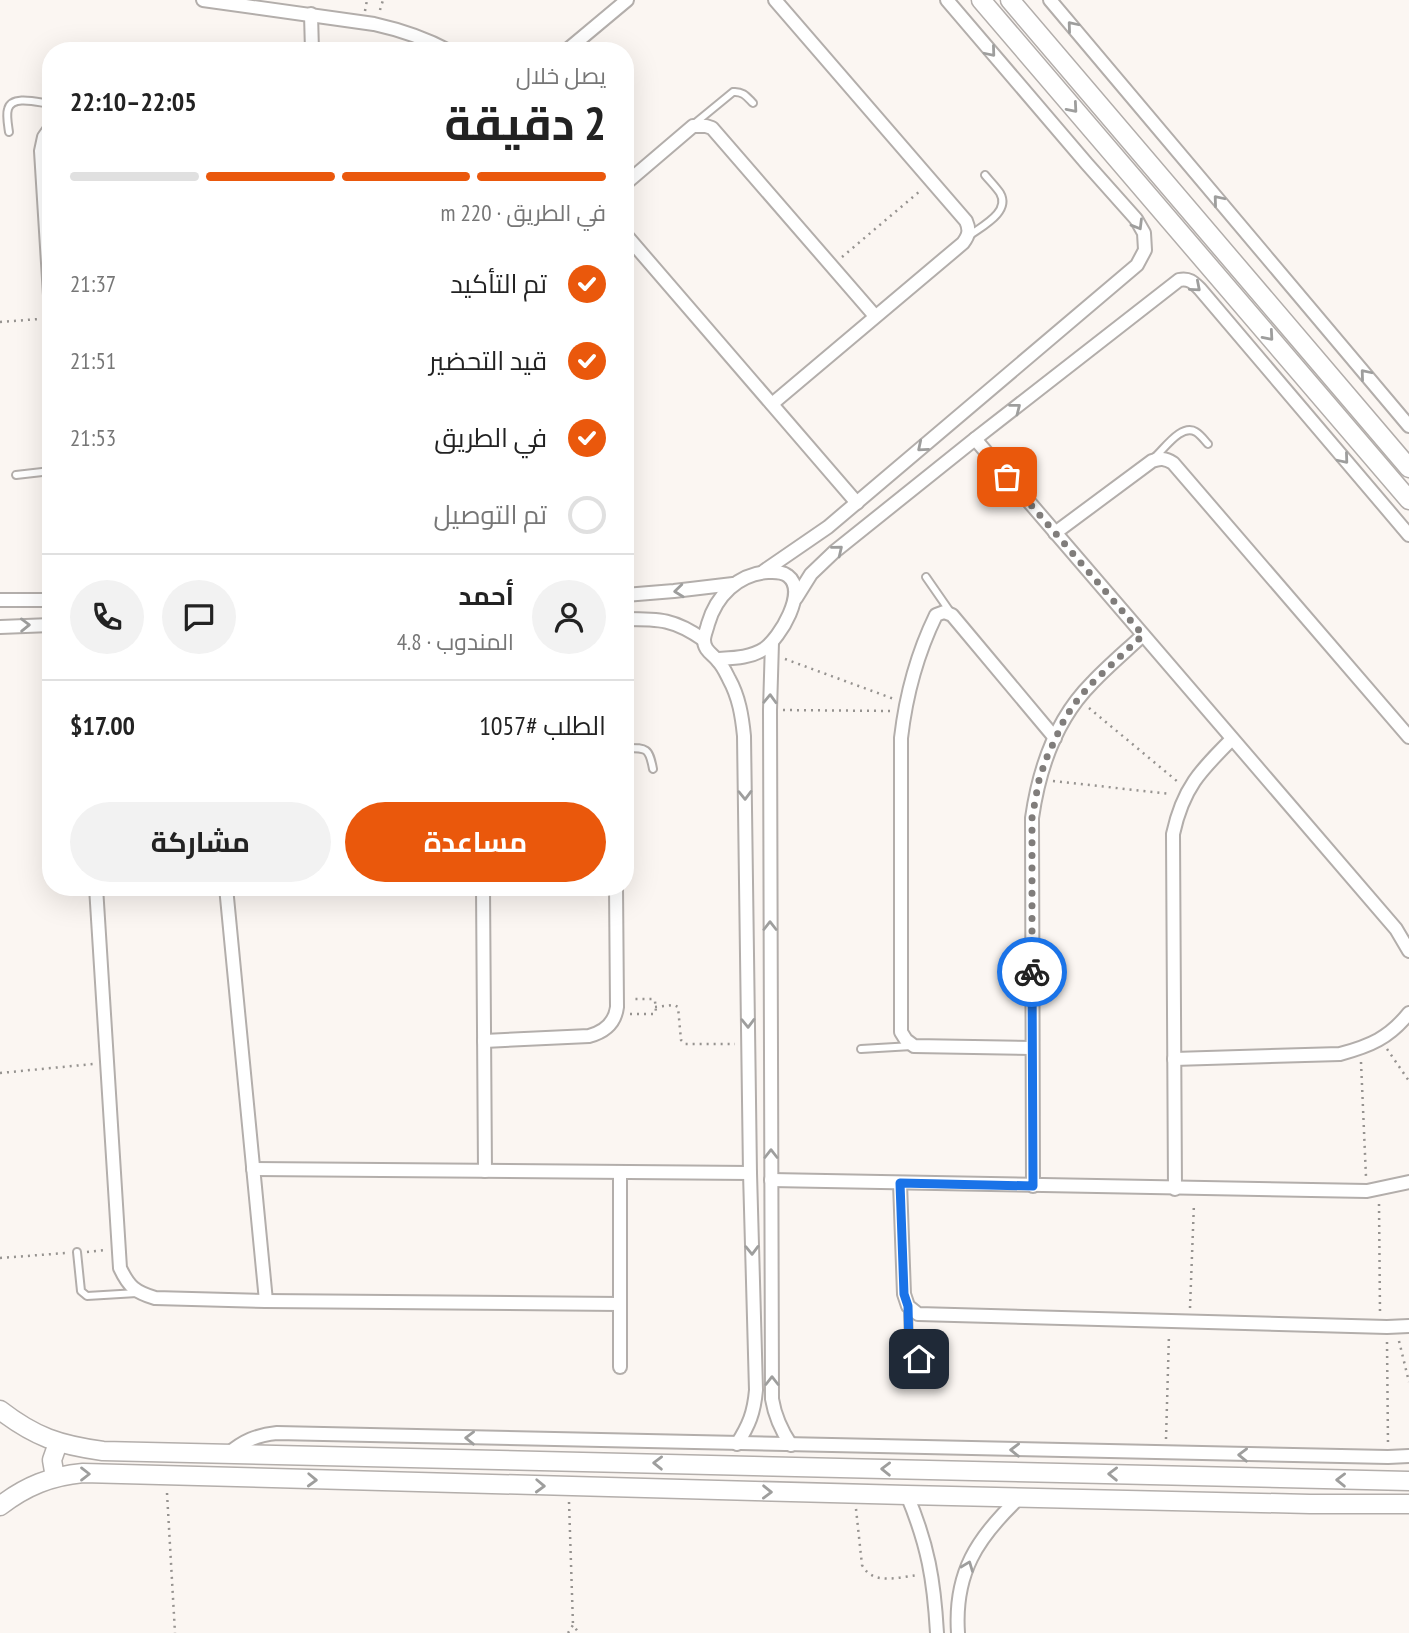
<!DOCTYPE html>
<html lang="ar">
<head>
<meta charset="utf-8">
<style>
	:root { --surface:#fff; --page:#f2f2f2; --text:#222; --muted:#767676; --line:#e0e0e0; --accent:#ea580c }
	body { margin:0; font-family:"PT Sans Narrow",Cairo,sans-serif; background:var(--page); color:var(--text); direction:rtl; height:100vh; display:flex; flex-direction:column; font-size:26px; white-space:nowrap }
	* { box-sizing:border-box; margin:0 }
	p { font-size:23px; color:var(--muted) }
	.icon { flex:none; width:38px; height:38px; fill:none; stroke:currentColor; stroke-width:2; stroke-linecap:round; stroke-linejoin:round }
	.map { position:relative; flex:1; overflow:hidden; direction:ltr }
	.sheet { position:absolute; left:42px; top:42px; width:592px; height:854px; display:flex; flex-direction:column; background:var(--surface); border-radius:28px; box-shadow:0 7px 28px #0002; direction:rtl }
	.sheet>* { flex:none }
	.pin { position:absolute; display:grid; place-items:center; width:60px; height:60px; color:#fff; margin:-30px; border-radius:14px; box-shadow:0 4px 10px #0006 }
	.courier { position:absolute; display:grid; place-items:center; width:70px; height:70px; margin:-35px; border:5px solid #1a73e8; border-radius:50%; background:#fff; color:#222; box-shadow:0 2px 9px #0007 }
	.headline em { font-style:normal; font-weight:700 }
	.headline div { display:flex; flex-direction:column-reverse }
	.headline { display:flex; align-items:center; justify-content:space-between; height:119px; padding:0 28px }
	h1 { font-size:46px; font-weight:700; line-height:52px }
	.bar { display:grid; grid-template-columns:repeat(4,1fr); gap:10px 7px; align-content:center; height:84px; padding:0 28px }
	.bar i { height:9px; border-radius:5px; background:var(--line) }
	.bar .current { background:var(--accent) }
	.bar p { grid-column:span 4 }
	.line { display:flex; align-items:center; gap:18px; padding:0 28px; border-top:2px solid var(--line) }
	.line div { flex:1 }
	.round { display:grid; place-items:center; flex:none; width:74px; height:74px; border-radius:37px; background:var(--page) }
	ol { padding:0 28px; list-style:none }
	li { display:flex; align-items:center; gap:21px; height:77px }
	li p { margin-inline-start:auto }
	li .icon { padding:7px; border-radius:50%; background:var(--accent); color:#fff; stroke-width:4 }
	li:last-child { color:var(--muted) }
	li i { width:38px; height:38px; border:4px solid var(--line); border-radius:50% }
	.primary-button { display:flex; gap:14px; margin-top:auto; padding:14px 28px }
	.primary-button a { flex:1; height:80px; border-radius:42px; background:var(--accent); color:#fff; font-size:28px; font-weight:700; line-height:80px; text-align:center }
	.primary-button a+a { background:var(--page); color:var(--text) }
	.map>svg:first-child { display:block }
	.lines { fill:none; stroke-linecap:round; stroke-linejoin:round }
	.lane-casing { stroke:#b3aeab; stroke-width:10 }
	.street-casing { stroke:#b3aeab; stroke-width:16 }
	.secondary-casing { stroke:#b3aeab; stroke-width:21 }
	.path { stroke:#969390; stroke-width:2.5; stroke-dasharray:2 5; stroke-linecap:butt }
	.lane { stroke:#fff; stroke-width:6 }
	.street { stroke:#fff; stroke-width:12 }
	.secondary { stroke:#fff; stroke-width:18 }
	.oneway { stroke:#9e9e9d }
	.done { stroke:#807d7b; stroke-width:7; stroke-dasharray:0 12.6 }
	.route { stroke:#1a73e8; stroke-width:9 }
</style>
</head>
<body>
<div class="map">
<svg width="1409" height="1633" viewBox="0 0 1409 1633">
	<rect width="100%" height="100%" fill="#fbf6f2"/>
	<g class="lines">
		<defs>
			<g id="lane">
				<path d="M694,124l39,-32c10,-1 14,5 20,11"/>
				<path d="M9,132c-1,-7 -3,-17 -1,-23 4,-15 32,-6 43,-5"/>
				<path d="M969,236c13,-10 42,-24 31,-43 -4,-6 -10,-12 -15,-18"/>
				<path d="M1155,457c10,-9 27,-34 41,-25 5,3 9,9 12,12"/>
				<polyline points="16,475 51,471"/>
				<polyline points="926,577 951,613"/>
				<path d="M625,748c21,0 24,-1 28,21"/>
				<polyline points="861,1049 912,1046"/>
				<polyline points="77,1252 81,1291 87,1296 137,1293"/>
				<path d="M908,1307l1,40c4,15 15,12 28,11"/>
			</g>
			<g id="street">
				<path d="M203,0l171,24c27,6 51,14 75,27"/>
				<polyline points="1050,0 1409,426"/>
				<polyline points="311,14 312,51"/>
				<polyline points="566,51 627,0"/>
				<polyline points="51,127 44,137 41,151 51,311"/>
				<polyline points="625,184 693,126 706,126 712,128 875,316"/>
				<polyline points="625,234 857,503"/>
				<path d="M772,404l191,-161c6,-8 7,-13 3,-22l-191,-221"/>
				<polyline points="975,439 1396,929 1409,951"/>
				<path d="M1055,533l97,-72c8,-3 13,-3 21,2l236,274"/>
				<polyline points="764,571 828,527 1137,265 1145,250 1144,233 1136,219 1087,164 947,0"/>
				<polyline points="625,595 674,591 733,584"/>
				<path d="M796,598l15,-24 23,-22 141,-113 204,-159c10,-2 14,2 21,9l209,246"/>
				<polyline points="0,600 51,600"/>
				<path d="M625,619c35,0 49,0 79,21"/>
				<polyline points="0,627 51,625"/>
				<path d="M772,642l-2,68 2,689c3,18 9,31 19,46"/>
				<path d="M717,659c16,-1 33,-1 47,-10 16,-11 44,-58 24,-73 -6,-5 -13,-4 -20,-4 -30,2 -52,24 -60,52 -1,5 -4,11 -4,16 0,11 9,14 14,21 5,5 8,12 11,18 10,18 13,37 15,57l6,437 6,217c-2,23 -7,35 -19,54"/>
				<path d="M96,887l24,381c9,19 15,24 35,30l111,3 354,3"/>
				<polyline points="226,887 266,1301"/>
				<polyline points="483,887 485,1171"/>
				<polyline points="96,888 139,887"/>
				<path d="M484,1041l105,-5c15,-4 26,-13 28,-29l-1,-120"/>
				<path d="M1032,1048l-118,-2 -8,-6 -5,-8v-294c5,-43 16,-84 35,-123l8,-3 8,3 103,123"/>
				<path d="M1174,1059l166,-5c30,-8 49,-16 69,-41"/>
				<polyline points="253,1169 750,1173"/>
				<polyline points="771,1180 1367,1191 1409,1182"/>
				<polyline points="900,1183 904,1294 908,1306 918,1314 1387,1327 1409,1326"/>
				<path d="M1033,1186l-1,-368c7,-49 24,-99 60,-135 16,-17 34,-32 51,-48"/>
				<path d="M1175,1189l-2,-355c10,-46 27,-63 59,-95"/>
				<polyline points="620,1367 620,1172"/>
				<path d="M228,1454c15,-13 29,-19 49,-21l1111,24 21,-1"/>
				<path d="M907,1495c21,50 27,85 30,138"/>
				<path d="M958,1633c-4,-60 19,-95 61,-135"/>
			</g>
			<g id="secondary">
				<polyline points="981,0 1409,500"/>
				<polyline points="1010,0 1409,468"/>
				<path d="M0,1410c35,27 59,35 103,41l1306,30"/>
				<polyline points="55,1477 52,1460 58,1443"/>
				<path d="M0,1506c26,-20 51,-30 83,-33l824,22 403,9h99"/>
			</g>
		</defs>
		<!-- lane casing -->
		<use href="#lane" class="lane-casing"/>
		<!-- street casing -->
		<use href="#street" class="street-casing"/>
		<!-- secondary casing -->
		<use href="#secondary" class="secondary-casing"/>
		<!-- path -->
		<g class="path">
			<polyline points="380,10 383,0"/>
			<polyline points="365,11 367,0"/>
			<polyline points="842,257 920,191"/>
			<polyline points="0,322 39,319"/>
			<polyline points="785,659 894,699"/>
			<polyline points="1089,708 1178,782"/>
			<polyline points="783,710 892,711"/>
			<polyline points="1053,781 1171,794"/>
			<polyline points="655,1007 674,1005 678,1007 681,1040 685,1044 735,1044"/>
			<polyline points="630,1014 653,1014 656,1012 655,1001 653,999 631,999"/>
			<polyline points="1387,1049 1409,1081"/>
			<polyline points="1361,1062 1366,1177"/>
			<polyline points="0,1073 93,1064"/>
			<polyline points="1379,1204 1380,1313"/>
			<polyline points="87,1252 105,1250"/>
			<polyline points="0,1258 66,1253"/>
			<polyline points="1190,1308 1194,1203"/>
			<polyline points="1399,1341 1409,1382"/>
			<polyline points="1387,1342 1388,1444"/>
			<polyline points="1166,1439 1169,1334"/>
			<polyline points="167,1493 175,1633"/>
			<polyline points="569,1502 573,1625"/>
			<path d="M856,1509l6,56c11,21 37,12 56,10"/>
			<polyline points="568,1633 573,1625 579,1633"/>
		</g>
		<!-- lane -->
		<use href="#lane" class="lane"/>
		<!-- street -->
		<use href="#street" class="street"/>
		<!-- secondary -->
		<use href="#secondary" class="secondary"/>
	</g>
	<!-- one-way arrows -->
	<defs><path id="oneway-chevron" d="M-2-3.5L2.5 0L-2 3.5" fill="none" stroke-width="1.6" stroke-linecap="round" stroke-linejoin="round" transform="scale(1.75)"/></defs>
	<g class="oneway">
		<use href="#oneway-chevron" transform="translate(1072 26) rotate(-130)"/>
		<use href="#oneway-chevron" transform="translate(991 52) rotate(50)"/>
		<use href="#oneway-chevron" transform="translate(1073 108) rotate(49)"/>
		<use href="#oneway-chevron" transform="translate(1218 200) rotate(-130)"/>
		<use href="#oneway-chevron" transform="translate(1138 225) rotate(59)"/>
		<use href="#oneway-chevron" transform="translate(1196 287) rotate(41)"/>
		<use href="#oneway-chevron" transform="translate(1269 336) rotate(49)"/>
		<use href="#oneway-chevron" transform="translate(1365 374) rotate(-130)"/>
		<use href="#oneway-chevron" transform="translate(1016 408) rotate(-38)"/>
		<use href="#oneway-chevron" transform="translate(922 447) rotate(140)"/>
		<use href="#oneway-chevron" transform="translate(1344 459) rotate(50)"/>
		<use href="#oneway-chevron" transform="translate(838 550) rotate(-39)"/>
		<use href="#oneway-chevron" transform="translate(679 591) rotate(174)"/>
		<use href="#oneway-chevron" transform="translate(25 625) rotate(-1)"/>
		<use href="#oneway-chevron" transform="translate(770 699) rotate(-88)"/>
		<use href="#oneway-chevron" transform="translate(745 795) rotate(89)"/>
		<use href="#oneway-chevron" transform="translate(770 926) rotate(-90)"/>
		<use href="#oneway-chevron" transform="translate(748 1023) rotate(89)"/>
		<use href="#oneway-chevron" transform="translate(771 1154) rotate(-90)"/>
		<use href="#oneway-chevron" transform="translate(752 1250) rotate(89)"/>
		<use href="#oneway-chevron" transform="translate(772 1381) rotate(-90)"/>
		<use href="#oneway-chevron" transform="translate(470 1438) rotate(-179)"/>
		<use href="#oneway-chevron" transform="translate(1015 1450) rotate(-179)"/>
		<use href="#oneway-chevron" transform="translate(1243 1455) rotate(-179)"/>
		<use href="#oneway-chevron" transform="translate(658 1463) rotate(-179)"/>
		<use href="#oneway-chevron" transform="translate(886 1469) rotate(-179)"/>
		<use href="#oneway-chevron" transform="translate(85 1474)"/>
		<use href="#oneway-chevron" transform="translate(1113 1474) rotate(-179)"/>
		<use href="#oneway-chevron" transform="translate(312 1480) rotate(2)"/>
		<use href="#oneway-chevron" transform="translate(1341 1480) rotate(-179)"/>
		<use href="#oneway-chevron" transform="translate(540 1486) rotate(2)"/>
		<use href="#oneway-chevron" transform="translate(767 1492) rotate(1)"/>
		<use href="#oneway-chevron" transform="translate(968 1566) rotate(-69)"/>
	</g>
	<g class="lines">
		<!-- done -->
		<polyline class="done" points="1007,477 1143,635 1091,684 1078,699 1065,718 1046,759 1039,780 1032,818 1032,972"/>
		<!-- route -->
		<polyline class="route" points="919,1359 914,1357 909,1347 908,1306 904,1294 900,1183 1033,1186 1032,972"/>
	</g>
</svg>
<div class="pin" style="left:1007px;top:477px;background:#ea580c"><svg class="icon" aria-label="bag" viewBox="0 0 24 24"><path d="M5 8h14l-1 12H6zM9 8a3 3 0 0 1 6 0"/></svg></div>
<div class="pin" style="left:919px;top:1359px;background:#1f2937"><svg class="icon" aria-label="home" viewBox="0 0 24 24"><path d="M3 11l9-7 9 7M6 9v11h12V9"/></svg></div>
<div class="courier" style="left:1032px;top:972px"><svg class="icon" aria-label="bike" viewBox="0 0 24 24"><circle cx="6" cy="16" r="4"/><circle cx="18" cy="16" r="4"/><path d="M6 16l4-8h5l3 8M10 8l3 8H6M13 5h3"/></svg></div>
<section class="sheet">
<div class="headline"><div><h1>2 دقيقة</h1><p>يصل خلال</p></div><em>22:05–22:10</em></div>
<div class="bar"><i class="current"></i><i class="current"></i><i class="current"></i><i></i><p>في الطريق · 220 m</p></div>
<ol>
<li><svg class="icon" aria-label="check" viewBox="0 0 24 24"><path d="M5 12l5 5 9-10"/></svg>تم التأكيد<p>21:37</p></li>
<li><svg class="icon" aria-label="check" viewBox="0 0 24 24"><path d="M5 12l5 5 9-10"/></svg>قيد التحضير<p>21:51</p></li>
<li><svg class="icon" aria-label="check" viewBox="0 0 24 24"><path d="M5 12l5 5 9-10"/></svg>في الطريق<p>21:53</p></li>
<li><i></i>تم التوصيل</li>
</ol>
<div class="line" style="height:126px"><a class="round"><svg class="icon" aria-label="person" viewBox="0 0 24 24"><circle cx="12" cy="8" r="4"/><path d="M4 21q1-7 8-7t8 7"/></svg></a><div><b>أحمد</b><p>المندوب · 4.8</p></div><a class="round"><svg class="icon" aria-label="chat" viewBox="0 0 24 24"><path d="M4 5h16v11H9l-5 4z"/></svg></a><a class="round"><svg class="icon" aria-label="phone" viewBox="0 0 24 24"><path d="M5 4h4l2 5-3 2q2 4 5 5l2-3 5 2v4C11 20 4 13 5 4z"/></svg></a></div>
<div class="line" style="height:91px"><div>الطلب #1057</div><b>$17.00</b></div>
<div class="primary-button"><a>مساعدة</a><a>مشاركة</a></div>
</section>
</div>
</body>
</html>
